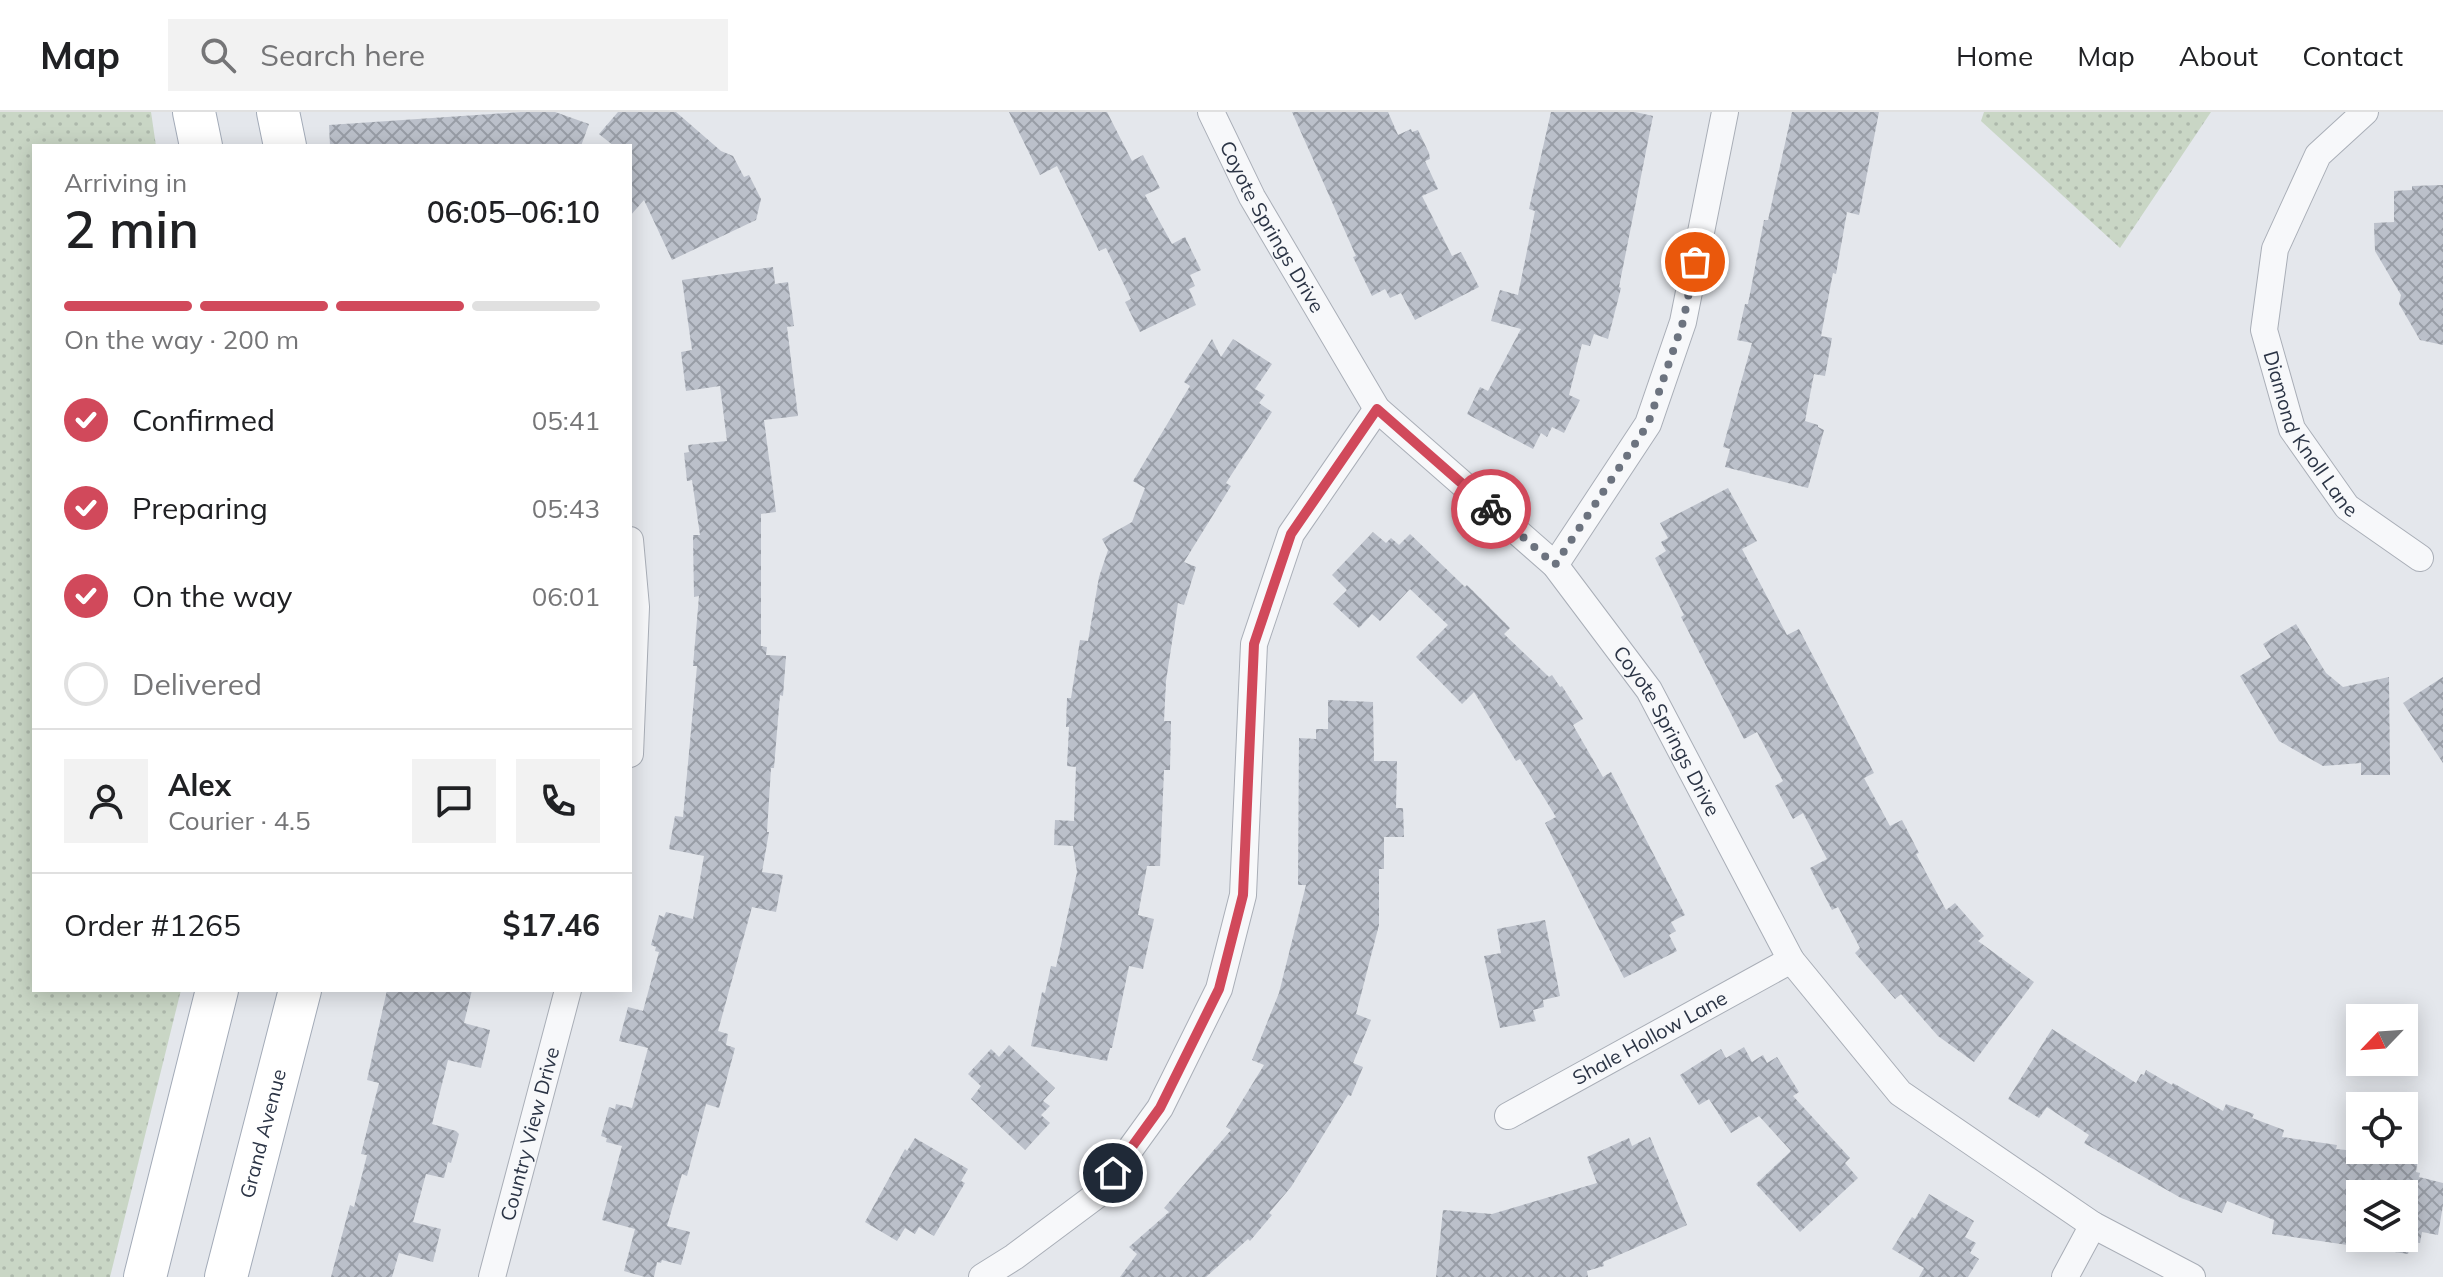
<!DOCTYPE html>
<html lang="en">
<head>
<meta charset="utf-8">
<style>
	:root { --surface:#fff; --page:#f2f2f2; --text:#202124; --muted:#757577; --line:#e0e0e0; --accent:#d1495b }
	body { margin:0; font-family:Mulish,sans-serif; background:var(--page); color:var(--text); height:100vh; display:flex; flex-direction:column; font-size:30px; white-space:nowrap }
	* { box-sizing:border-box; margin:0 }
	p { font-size:26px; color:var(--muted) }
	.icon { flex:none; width:44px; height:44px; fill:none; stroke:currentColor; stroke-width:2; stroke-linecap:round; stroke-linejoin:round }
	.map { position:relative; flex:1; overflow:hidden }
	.drawer { position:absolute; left:32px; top:32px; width:600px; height:848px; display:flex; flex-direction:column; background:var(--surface); border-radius:0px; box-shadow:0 4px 20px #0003 }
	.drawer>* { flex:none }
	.needle { width:52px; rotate:245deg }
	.controls { position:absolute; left:2346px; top:892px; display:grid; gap:16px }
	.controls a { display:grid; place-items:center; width:72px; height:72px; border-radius:0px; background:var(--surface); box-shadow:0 4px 20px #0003; font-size:40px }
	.pin { position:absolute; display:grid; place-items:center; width:68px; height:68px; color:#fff; margin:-34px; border:4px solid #fff; border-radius:50%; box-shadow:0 2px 8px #0007 }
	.courier { position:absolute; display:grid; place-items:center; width:80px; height:80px; margin:-40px; border:6px solid #d1495b; border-radius:50%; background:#fff; color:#222; box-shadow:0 2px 10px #0007 }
	.headline em { font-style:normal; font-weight:600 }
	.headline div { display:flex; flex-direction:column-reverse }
	.headline { display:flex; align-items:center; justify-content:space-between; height:136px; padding:0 32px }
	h1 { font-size:52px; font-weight:600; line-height:60px }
	.bar { display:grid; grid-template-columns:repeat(4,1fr); gap:12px 8px; align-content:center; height:96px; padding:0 32px }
	.bar i { height:10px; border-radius:6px; background:var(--line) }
	.bar .active { background:var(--accent) }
	.bar p { grid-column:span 4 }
	.line { display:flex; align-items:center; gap:20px; padding:0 32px; border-top:2px solid var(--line) }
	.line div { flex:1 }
	.round { display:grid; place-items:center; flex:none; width:84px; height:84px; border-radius:0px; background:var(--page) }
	ol { padding:0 32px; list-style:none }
	li { display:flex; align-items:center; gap:24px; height:88px }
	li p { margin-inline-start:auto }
	li .icon { padding:8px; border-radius:50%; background:var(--accent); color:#fff; stroke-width:4 }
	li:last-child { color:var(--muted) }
	li i { width:44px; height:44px; border:4px solid var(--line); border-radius:50% }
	header { display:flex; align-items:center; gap:48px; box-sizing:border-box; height:112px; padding:0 40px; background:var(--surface); border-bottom:2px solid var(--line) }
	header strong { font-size:38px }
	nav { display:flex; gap:44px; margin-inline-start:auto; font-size:28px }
	.search { width:560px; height:72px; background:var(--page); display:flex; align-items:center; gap:20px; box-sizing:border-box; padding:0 28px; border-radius:0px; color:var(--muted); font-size:30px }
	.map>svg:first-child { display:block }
	.grass { fill:url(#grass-dots) }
	.building { fill:url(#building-cross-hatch); fill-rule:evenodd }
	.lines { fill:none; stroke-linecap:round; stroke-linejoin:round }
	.minor-casing { stroke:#a9aeb7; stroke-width:28 }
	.primary-casing { stroke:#a3abb8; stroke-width:44 }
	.minor { stroke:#f7f8fa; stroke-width:26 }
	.primary { stroke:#fff; stroke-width:42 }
	.done { stroke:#6c737f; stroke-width:8; stroke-dasharray:0 14.4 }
	.route { stroke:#d1495b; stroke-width:10 }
	.labels { text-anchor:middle; stroke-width:6; stroke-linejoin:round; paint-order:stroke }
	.street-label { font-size:20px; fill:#2b3445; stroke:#f4f6f9 }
</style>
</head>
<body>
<header>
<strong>Map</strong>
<div class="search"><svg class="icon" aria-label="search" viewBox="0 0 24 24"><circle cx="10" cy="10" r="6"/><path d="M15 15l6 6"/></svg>Search here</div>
<nav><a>Home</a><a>Map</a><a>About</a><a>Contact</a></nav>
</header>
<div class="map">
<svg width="2443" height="1165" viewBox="0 0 2443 1165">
	<defs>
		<pattern id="grass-dots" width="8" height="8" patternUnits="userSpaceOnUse" patternTransform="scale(2)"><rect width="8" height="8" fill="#c9d6c5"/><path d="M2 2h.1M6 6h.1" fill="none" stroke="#adb8ab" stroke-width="1.8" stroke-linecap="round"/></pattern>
		<pattern id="building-cross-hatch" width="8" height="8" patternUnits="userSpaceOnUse" patternTransform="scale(2)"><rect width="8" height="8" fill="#bbc0ca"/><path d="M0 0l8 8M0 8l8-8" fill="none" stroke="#989da6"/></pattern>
	</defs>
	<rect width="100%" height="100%" fill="#e4e7ec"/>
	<!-- grass -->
	<g class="grass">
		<polygon points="0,0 151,0 156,34 34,34 34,878 181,878 110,1165 0,1165"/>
		<polygon points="1984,0 2211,0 2120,136 1981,9"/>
	</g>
	<!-- building -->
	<g class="building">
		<polygon points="521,0 555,0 589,12 581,34 330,34 329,13"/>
		<polygon points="618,0 676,0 721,39 733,44 744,65 749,63 761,87 756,108 672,148 644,88 630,104 630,34 614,34 599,22"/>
		<polygon points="1009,0 1107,0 1132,49 1143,43 1160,76 1145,83 1172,132 1185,125 1201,158 1190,163 1195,174 1189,177 1196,193 1140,220 1125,190 1131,187 1106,136 1099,139 1057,54 1040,63"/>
		<polygon points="1292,0 1388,0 1398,23 1411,17 1412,20 1418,18 1429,41 1430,47 1425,49 1438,77 1422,84 1452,144 1461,140 1479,175 1415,208 1401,181 1390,186 1385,177 1372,184 1353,145 1356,144"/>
		<polygon points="1551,0 1635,0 1653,4 1619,175 1621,176 1608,227 1594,222 1590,234 1582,232 1569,283 1580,288 1564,321 1552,315 1547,325 1541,321 1533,337 1467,302 1480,275 1488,279 1521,217 1491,209 1500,178 1518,183 1535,99 1529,97"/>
		<polygon points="1792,0 1879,0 1859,103 1847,100 1836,162 1833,161 1821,224 1832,226 1825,264 1814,262 1805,309 1818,313 1818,315 1824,318 1808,376 1725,355 1730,337 1723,335 1752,231 1737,228 1745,192 1748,192 1764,108 1768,108"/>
		<polygon points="2443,73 2443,233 2420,228 2399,192 2401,183 2375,139 2374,111 2394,110 2394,79 2412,78 2412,74"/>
		<polygon points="773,155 775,172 788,170 794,214 787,215 798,304 764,308 776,400 761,402 761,534 767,535 766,543 786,544 783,584 780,583 774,656 771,656 767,720 769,720 762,760 783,763 776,800 752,795 718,919 728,922 726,933 735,936 719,996 706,992 687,1064 682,1062 667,1114 690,1120 681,1153 662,1148 661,1151 657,1150 654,1165 645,1165 624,1159 635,1117 602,1108 622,1034 606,1030 607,1026 601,1024 609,995 615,997 616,992 632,996 648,936 619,929 628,895 643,899 659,840 655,839 656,835 651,833 659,803 664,805 666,800 693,807 704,744 669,737 675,704 683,705 697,554 693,554 699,484 694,485 693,423 700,423 692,368 687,369 684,341 689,340 688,333 727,329 720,274 686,279 681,240 692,238 682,168"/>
		<polygon points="1212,227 1221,245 1233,227 1272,252 1255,277 1265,283 1259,291 1272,300 1226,371 1231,374 1184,450 1196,455 1184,493 1178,491 1166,569 1164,609 1171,609 1170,658 1164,658 1160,754 1147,754 1138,803 1154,807 1143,857 1129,854 1112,936 1110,936 1107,949 1031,934 1042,880 1045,881 1051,854 1056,855 1077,760 1073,734 1054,733 1055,708 1074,709 1076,655 1067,654 1069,615 1066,615 1067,586 1071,586 1080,528 1088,529 1099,465 1108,438 1102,427 1132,410 1145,376 1133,369 1190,274 1184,270"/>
		<polygon points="1728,376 1757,429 1742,437 1787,523 1799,517 1874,661 1864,666 1890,714 1902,708 1919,741 1916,742 1946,798 1955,791 1984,824 1978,829 2034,870 1974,950 1938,924 1901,882 1895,887 1855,841 1860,836 1838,795 1832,798 1810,756 1827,747 1803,701 1793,707 1775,674 1783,669 1757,620 1744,627 1681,505 1684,503 1655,446 1666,439 1661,430 1668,426 1660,411"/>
		<polygon points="1373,420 1386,431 1391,426 1399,433 1410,422 1465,475 1467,473 1510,516 1504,522 1549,565 1552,563 1560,575 1562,574 1583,607 1573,613 1603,665 1611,660 1685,803 1671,810 1676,819 1669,823 1677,839 1624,866 1545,711 1556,705 1520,647 1516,649 1474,580 1462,592 1416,545 1448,513 1410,477 1380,509 1372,502 1359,516 1333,492 1347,478 1332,463"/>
		<polygon points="2296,512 2326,561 2343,575 2389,565 2390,663 2361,663 2361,651 2323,654 2279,629 2240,564 2271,545 2263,532"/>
		<polygon points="2443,565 2443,651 2403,591"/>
		<polygon points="1328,588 1373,590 1374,649 1397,649 1396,696 1403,696 1404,725 1384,725 1384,757 1379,757 1379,813 1356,902 1371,908 1353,951 1363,955 1351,984 1348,983 1291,1075 1269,1101 1272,1103 1250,1129 1248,1127 1206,1165 1120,1165 1137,1142 1129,1135 1169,1100 1164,1096 1231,1018 1226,1015 1264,953 1252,948 1279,881 1306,773 1298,773 1299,626 1316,627 1316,617 1328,617"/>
		<polygon points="1545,808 1560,884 1543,888 1544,895 1533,898 1536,909 1500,916 1484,844 1501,841 1497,817"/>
		<polygon points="387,878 472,878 464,911 490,918 481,956 448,948 432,1012 456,1019 459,1022 451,1051 448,1050 444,1066 426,1062 413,1110 441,1117 433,1150 399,1141 392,1165 331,1165 350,1093 354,1095 367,1043 361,1042 379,971 367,968"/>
		<path d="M2052,917l84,54 5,-9 3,1 2,-5 26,15 1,-2 50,28 3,-7 28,10 -2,4 32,12 -2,7 55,8 -1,4 82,8 -2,15 4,1 -1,4 24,6v22l-5,30 -16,-3 -2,11 -9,-1 -3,12 -40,-6 -96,-14 2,-14 -47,-19 -5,12 -41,-15 -97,-55 5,-8 -42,-28 -8,11 -31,-19zM2360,1082h44v44h-44z"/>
		<polygon points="1009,933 1055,976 1043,989 1050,994 1041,1003 1050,1011 1025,1038 971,987 981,974 968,962 991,937 999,945"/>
		<polygon points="1744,935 1752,950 1763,943 1767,951 1777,945 1799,980 1793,984 1850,1046 1845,1051 1858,1066 1800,1120 1756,1072 1791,1039 1759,1004 1731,1021 1709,987 1699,993 1680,963 1721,937 1726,946"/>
		<polygon points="1650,1025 1687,1113 1603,1150 1604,1154 1587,1159 1588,1165 1436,1165 1443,1098 1492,1102 1597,1071 1587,1045 1629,1026 1632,1034"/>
		<polygon points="915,1026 968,1057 961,1069 965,1071 934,1124 919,1115 915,1122 905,1116 897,1129 865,1110 905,1037 907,1039"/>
		<polygon points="1929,1082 1974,1109 1965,1125 1976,1131 1970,1141 1979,1147 1968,1165 1919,1165 1924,1156 1892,1137 1912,1105 1915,1107"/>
	</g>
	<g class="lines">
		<defs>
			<g id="minor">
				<path id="s1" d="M1211,0l41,85 125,212 178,156 94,125 142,270 109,133 193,132 99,52"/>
				<path id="s2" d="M2365,0l-47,43 -43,94 -11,81 28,99 55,78 73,51"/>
				<polyline points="630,428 636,495 630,642"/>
				<polyline points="1555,453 1648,312 1683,210 1725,0"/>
				<path id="s3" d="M1508,1004l283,-156"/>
				<path id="s4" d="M492,1165l76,-287"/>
				<polyline points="982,1165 1014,1145 1097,1083 1160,996 1219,877 1243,783 1254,532 1291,422 1377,297"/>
				<polyline points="2065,1165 2093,1113"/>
			</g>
			<g id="primary">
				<polyline points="194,0 201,34"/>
				<polyline points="278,0 285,34"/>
				<polyline points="145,1165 217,878"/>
				<path id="s5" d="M226,1165l74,-287"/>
			</g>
		</defs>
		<!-- minor casing -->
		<use href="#minor" class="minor-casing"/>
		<!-- primary casing -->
		<use href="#primary" class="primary-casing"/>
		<!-- minor -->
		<use href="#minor" class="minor"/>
		<!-- primary -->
		<use href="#primary" class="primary"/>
	</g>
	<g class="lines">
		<!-- done -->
		<polyline class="done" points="1491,397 1555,453 1648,312 1683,210 1695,150"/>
		<!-- route -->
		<polyline class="route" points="1113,1061 1160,996 1219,877 1243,783 1254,532 1291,422 1377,297 1491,397"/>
	</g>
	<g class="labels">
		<!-- street labels -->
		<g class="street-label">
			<text dy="7" stroke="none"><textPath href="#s1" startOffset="130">Coyote Springs Drive</textPath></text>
			<text dy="7" stroke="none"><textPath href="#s2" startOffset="364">Diamond Knoll Lane</textPath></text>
			<text dy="7" stroke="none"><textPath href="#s1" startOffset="778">Coyote Springs Drive</textPath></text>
			<text dy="7" stroke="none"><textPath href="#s3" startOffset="162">Shale Hollow Lane</textPath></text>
			<text dy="7" stroke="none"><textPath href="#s5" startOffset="148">Grand Avenue</textPath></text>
			<text dy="7" stroke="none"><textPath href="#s4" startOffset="148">Country View Drive</textPath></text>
		</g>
	</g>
</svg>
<div class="controls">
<a><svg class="needle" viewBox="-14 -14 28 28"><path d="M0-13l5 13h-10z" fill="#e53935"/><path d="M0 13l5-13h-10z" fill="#757577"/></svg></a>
<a><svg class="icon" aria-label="locate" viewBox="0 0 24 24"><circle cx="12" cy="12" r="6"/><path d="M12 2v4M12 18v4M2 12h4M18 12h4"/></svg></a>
<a><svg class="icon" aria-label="layers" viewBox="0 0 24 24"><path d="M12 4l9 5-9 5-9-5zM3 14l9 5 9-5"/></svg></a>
</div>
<div class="pin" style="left:1695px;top:150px;background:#ea580c"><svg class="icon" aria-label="bag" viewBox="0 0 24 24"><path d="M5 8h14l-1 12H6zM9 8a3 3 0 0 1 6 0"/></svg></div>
<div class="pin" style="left:1113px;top:1061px;background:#1f2937"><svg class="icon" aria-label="home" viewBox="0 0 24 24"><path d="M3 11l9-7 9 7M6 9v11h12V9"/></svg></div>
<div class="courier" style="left:1491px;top:397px"><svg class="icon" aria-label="bike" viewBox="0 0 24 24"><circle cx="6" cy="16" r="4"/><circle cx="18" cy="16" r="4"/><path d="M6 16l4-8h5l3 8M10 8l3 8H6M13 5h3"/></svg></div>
<section class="drawer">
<div class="headline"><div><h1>2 min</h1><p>Arriving in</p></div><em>06:05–06:10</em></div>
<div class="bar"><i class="active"></i><i class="active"></i><i class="active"></i><i></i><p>On the way · 200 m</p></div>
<ol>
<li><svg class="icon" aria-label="check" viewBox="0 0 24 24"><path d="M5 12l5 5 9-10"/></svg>Confirmed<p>05:41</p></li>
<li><svg class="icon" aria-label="check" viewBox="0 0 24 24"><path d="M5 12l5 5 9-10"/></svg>Preparing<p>05:43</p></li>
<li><svg class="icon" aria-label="check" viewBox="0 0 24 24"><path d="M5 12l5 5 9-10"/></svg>On the way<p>06:01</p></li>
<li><i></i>Delivered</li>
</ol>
<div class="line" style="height:144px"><a class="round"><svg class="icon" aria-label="person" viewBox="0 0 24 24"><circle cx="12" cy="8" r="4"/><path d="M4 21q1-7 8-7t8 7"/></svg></a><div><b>Alex</b><p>Courier · 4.5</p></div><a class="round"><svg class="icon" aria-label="chat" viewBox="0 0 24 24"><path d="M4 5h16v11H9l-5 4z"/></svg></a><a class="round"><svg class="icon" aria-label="phone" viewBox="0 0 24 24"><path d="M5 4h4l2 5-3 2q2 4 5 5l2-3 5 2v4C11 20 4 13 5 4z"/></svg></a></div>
<div class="line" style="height:104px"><div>Order #1265</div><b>$17.46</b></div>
</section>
</div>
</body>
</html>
